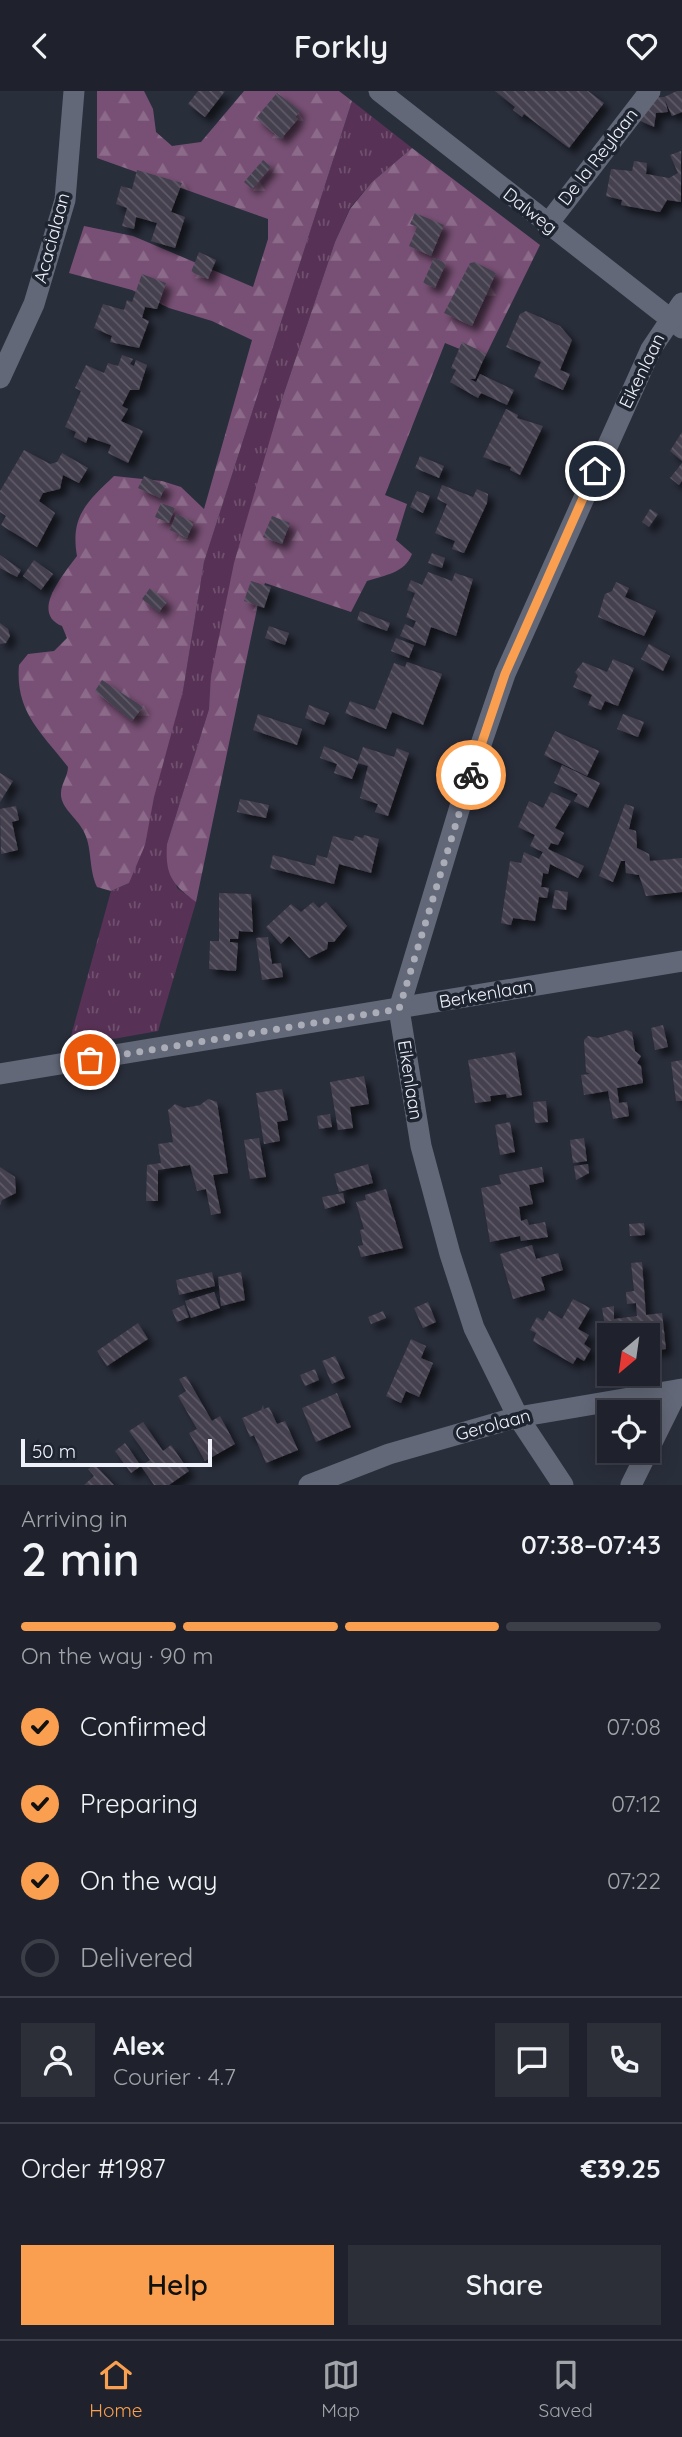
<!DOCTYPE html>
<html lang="en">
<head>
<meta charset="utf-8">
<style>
	:root { --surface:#1f222c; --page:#2c2f38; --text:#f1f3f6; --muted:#a1a4a9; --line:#3c3f48; --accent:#fa9f4f }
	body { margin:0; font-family:Quicksand,sans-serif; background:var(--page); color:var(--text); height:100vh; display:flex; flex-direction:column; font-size:26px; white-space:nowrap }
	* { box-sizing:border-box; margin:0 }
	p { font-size:23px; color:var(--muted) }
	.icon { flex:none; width:38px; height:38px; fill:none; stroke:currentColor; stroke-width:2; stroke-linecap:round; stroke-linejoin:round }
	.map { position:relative; height:1394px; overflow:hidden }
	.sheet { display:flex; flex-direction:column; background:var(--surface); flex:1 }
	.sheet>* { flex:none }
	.needle { width:46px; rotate:209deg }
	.tools { position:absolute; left:597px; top:1232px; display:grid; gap:14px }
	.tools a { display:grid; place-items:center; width:63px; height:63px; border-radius:0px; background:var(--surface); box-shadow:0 4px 18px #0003,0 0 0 2px var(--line); font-size:35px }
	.scale { position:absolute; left:21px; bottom:18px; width:191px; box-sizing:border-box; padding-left:7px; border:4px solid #eff2fb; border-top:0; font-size:19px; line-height:24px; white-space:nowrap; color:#eff2fb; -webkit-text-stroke:5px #1f2431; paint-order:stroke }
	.pin { position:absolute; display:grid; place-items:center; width:60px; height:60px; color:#fff; margin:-30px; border:4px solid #fff; border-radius:50%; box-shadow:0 2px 7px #0007 }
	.courier { position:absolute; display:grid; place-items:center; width:70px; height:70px; margin:-35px; border:5px solid #fa9f4f; border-radius:50%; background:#fff; color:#222; box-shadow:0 2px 9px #0007 }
	.head em { font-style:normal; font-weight:600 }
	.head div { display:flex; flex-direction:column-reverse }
	.head { display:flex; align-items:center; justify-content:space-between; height:119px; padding:0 21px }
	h1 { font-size:46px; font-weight:600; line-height:52px }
	.bar { display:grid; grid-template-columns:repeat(4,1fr); gap:10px 7px; align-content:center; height:84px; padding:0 21px }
	.bar i { height:9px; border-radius:5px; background:var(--line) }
	.bar .active { background:var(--accent) }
	.bar p { grid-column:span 4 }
	.line { display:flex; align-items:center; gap:18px; padding:0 21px; border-top:2px solid var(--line) }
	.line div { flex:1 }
	.round { display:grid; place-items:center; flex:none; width:74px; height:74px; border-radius:0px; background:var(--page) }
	ol { padding:0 21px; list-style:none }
	li { display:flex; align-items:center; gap:21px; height:77px }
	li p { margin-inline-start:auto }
	li .icon { padding:7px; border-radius:50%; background:var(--accent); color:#111; stroke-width:4 }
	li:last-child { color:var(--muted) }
	li i { width:38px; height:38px; border:4px solid var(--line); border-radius:50% }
	.cta { display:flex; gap:14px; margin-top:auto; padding:14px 21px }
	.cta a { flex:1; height:80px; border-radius:0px; background:var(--accent); color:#111; font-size:28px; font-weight:600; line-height:80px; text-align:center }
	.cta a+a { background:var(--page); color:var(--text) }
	header { display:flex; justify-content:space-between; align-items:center; height:91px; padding:0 21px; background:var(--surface); font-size:32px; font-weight:600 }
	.tabs { display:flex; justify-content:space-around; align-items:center; height:98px; border-top:2px solid var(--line); background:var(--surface); font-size:19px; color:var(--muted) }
	.tabs a { display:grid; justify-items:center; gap:4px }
	.tabs .active { color:var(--accent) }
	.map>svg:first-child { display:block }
	.grass { fill:url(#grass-tufts) }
	.forest { fill:url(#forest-firs) }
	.building { fill:url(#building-back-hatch); filter:url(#shadow) }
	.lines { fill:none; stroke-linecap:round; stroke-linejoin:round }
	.minor { stroke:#636878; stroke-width:21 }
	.done { stroke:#aaadb8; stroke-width:7; stroke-dasharray:0 12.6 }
	.route { stroke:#fa9f4f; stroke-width:9 }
	.labels { text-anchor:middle; stroke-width:7; stroke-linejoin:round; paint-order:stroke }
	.street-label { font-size:18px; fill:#eff2fb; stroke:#1f2431 }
</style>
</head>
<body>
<header><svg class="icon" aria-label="back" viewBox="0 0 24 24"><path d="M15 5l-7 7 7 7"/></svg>Forkly<svg class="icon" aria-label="heart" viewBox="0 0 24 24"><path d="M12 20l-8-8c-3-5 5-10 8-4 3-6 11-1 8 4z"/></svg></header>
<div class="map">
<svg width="682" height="1394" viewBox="0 0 682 1394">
	<defs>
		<pattern id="grass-tufts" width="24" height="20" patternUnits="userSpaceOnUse" patternTransform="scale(1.75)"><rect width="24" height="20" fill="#583256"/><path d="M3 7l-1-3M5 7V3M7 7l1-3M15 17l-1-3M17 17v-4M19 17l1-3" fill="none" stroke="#70506f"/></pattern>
		<pattern id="forest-firs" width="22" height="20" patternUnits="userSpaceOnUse" patternTransform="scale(1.75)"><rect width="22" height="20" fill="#785075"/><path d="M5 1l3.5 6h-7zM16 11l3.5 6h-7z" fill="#8c6a8a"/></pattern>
		<pattern id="building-back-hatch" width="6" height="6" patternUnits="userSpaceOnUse" patternTransform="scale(1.75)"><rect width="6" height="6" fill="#443f4e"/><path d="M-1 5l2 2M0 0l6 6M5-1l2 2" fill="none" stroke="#5f5b68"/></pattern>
		<filter id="shadow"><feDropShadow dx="6" dy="6" stdDeviation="3.5" flood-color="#0009"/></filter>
	</defs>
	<rect width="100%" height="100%" fill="#292e3b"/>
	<!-- grass -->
	<polygon class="grass" points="352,10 412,57 372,91 350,117 335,151 281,311 219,548 209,618 167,753 177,797 196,811 158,940 68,956 111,800 129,792 183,600 204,471"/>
	<!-- forest -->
	<g class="forest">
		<path d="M97,0h47l9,18 3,23 16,14 29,-4 43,-51h95l13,10 -148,461 -21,129 -29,106 -9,48 -16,38 -18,8 -14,-4c-9,-19 -4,-39 -14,-57 -6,-12 -23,-23 -22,-37 0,-9 7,-17 7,-26 -27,-35 -53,-55 -49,-102l9,-11 26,-3 13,-13 -5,-12c-32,-13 1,-51 15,-70 -7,-40 10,-54 37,-80l48,5 19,6 23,22 48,-169 -40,-19 -43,-13 -37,-18 -63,-17 15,-47 49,10 120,51 15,-48v-20l-171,-61z"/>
		<path d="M412,57l128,97 -56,114 -39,-16 -60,152 22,9 -11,36 16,14c-7,19 -27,21 -45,27l-16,31 -86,-29 -7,21 -62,298c-24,-18 -31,-27 -29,-58l42,-135 2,-33 23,-113 47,-161 54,-160 15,-33 22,-27z"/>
	</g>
	<!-- building -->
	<g class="building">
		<polygon points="198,0 225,0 205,26 188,13"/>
		<polygon points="495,0 588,0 604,12 569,57 524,23 522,26 513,19 515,16"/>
		<polygon points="677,0 682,0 682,21 672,25 665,9 668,21 656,22 654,36 636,28 653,6 664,6"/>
		<polygon points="277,2 300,20 295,26 298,28 281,48 256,27"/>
		<polygon points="681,60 681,111 667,109 660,121 621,114 622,109 606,105 611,78 632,80 634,70 647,72 646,83 669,87 678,82 670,64"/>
		<polygon points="263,69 271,76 252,98 244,91"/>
		<polygon points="137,79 182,92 171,121 185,126 175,157 151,150 157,132 136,126 134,138 122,135 127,117 116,113 121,95 132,98"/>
		<polygon points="415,122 444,134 431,165 409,155 417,136 410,133"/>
		<polygon points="199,161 216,169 208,188 191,181"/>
		<polygon points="434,167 446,172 435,197 423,192"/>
		<polygon points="475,171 496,182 472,235 444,222 470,172"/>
		<polygon points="142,183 166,192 157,218 145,216 142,227 149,230 139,257 110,251 112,245 94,237 103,213 124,219 127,209 132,211"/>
		<polygon points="526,220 560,235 572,249 560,279 570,283 563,299 534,286 541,271 506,256 520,223"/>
		<polygon points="462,251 486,263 475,288 470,288 476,291 480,283 514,299 507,314 481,302 478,307 450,291 456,279 451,277"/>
		<polygon points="122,264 133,268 130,273 134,275 136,269 147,274 139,299 130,299 122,315 128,318 121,330 143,340 128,372 108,362 111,354 88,346 86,352 74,346 76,341 65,336 81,300 75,297 86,274 104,282 108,272 118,275"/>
		<polygon points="506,318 518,324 517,327 543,335 520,384 510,379 511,376 483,366"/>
		<polygon points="682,341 682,370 670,360"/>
		<polygon points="24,359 50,373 57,371 62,362 88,377 79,392 63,384 60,398 43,402 39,410 55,422 37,456 1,434 6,425 0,421 0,400"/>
		<polygon points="420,365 444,375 439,387 415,377"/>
		<polygon points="682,372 682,390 679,394 670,387"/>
		<polygon points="144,385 166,395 160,407 138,397"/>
		<polygon points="442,394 473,406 477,398 488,403 487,412 464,462 452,458 455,450 435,442 447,413 437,408"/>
		<polygon points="417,400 430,405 423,422 410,416"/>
		<polygon points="161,412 175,417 169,432 155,426"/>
		<polygon points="650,418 658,423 649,436 642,431"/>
		<polygon points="176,423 194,431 187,447 170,439"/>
		<polygon points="272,425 290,432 282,453 263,446"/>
		<polygon points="432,462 445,467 442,477 428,472"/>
		<polygon points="0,464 21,479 17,486 0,477"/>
		<polygon points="34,469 53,483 41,499 23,485"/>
		<polygon points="428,481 452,490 455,482 473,488 456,545 431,536 425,555 400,545 405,533 413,537 416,530 406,526 415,502 407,499 411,489 422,494"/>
		<polygon points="251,490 271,496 264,517 244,510"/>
		<polygon points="616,491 629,497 625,506 656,520 644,545 598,526 605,503 612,500"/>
		<polygon points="150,497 167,511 159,521 142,508"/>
		<polygon points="360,520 390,532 387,540 357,529"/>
		<polygon points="0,532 8,538 10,545 6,552 0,553"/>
		<polygon points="269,535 289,542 285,554 265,547"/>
		<polygon points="396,547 414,554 409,567 391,560"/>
		<polygon points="649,553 670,565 663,580 641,568"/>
		<polygon points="613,568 634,577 618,615 605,610 601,619 588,614 592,604 573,596 578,585 575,581 583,571 607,581"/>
		<polygon points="407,571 442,583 423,634 392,621 386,638 345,622 350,610 375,619 394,572 405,576"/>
		<polygon points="102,589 143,616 132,630 95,600"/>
		<polygon points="309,614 329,622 324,634 305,627"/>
		<polygon points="258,623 302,638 297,654 253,639"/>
		<polygon points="623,623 644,631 638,646 617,638"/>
		<polygon points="555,640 599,660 587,685 544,664"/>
		<polygon points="324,655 358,670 363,656 394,666 397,657 409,662 388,725 375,721 378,713 360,707 368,675 358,672 352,688 334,682 337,673 320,667"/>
		<polygon points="562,674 600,692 588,717 574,710 578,703 554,692"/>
		<polygon points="0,682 13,690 0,711"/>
		<polygon points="551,701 571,710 555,737 564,742 558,754 551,752 548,758 584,775 578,787 550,773 548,783 543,782 541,796 549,797 547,807 539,806 535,830 513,827 511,834 501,832 510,770 521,772 524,761 539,768 543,761 530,755 535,744 518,736 529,710 543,717"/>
		<polygon points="240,708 269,714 266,727 237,721"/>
		<polygon points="625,713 634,716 629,738 636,740 637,757 649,763 650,770 682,767 682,801 646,805 639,784 626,782 625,770 621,770 613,791 599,785"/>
		<polygon points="16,715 19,729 12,731 18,759 1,763 0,718"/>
		<polygon points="364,744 379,748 371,782 339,773 334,793 270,777 273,764 315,775 317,764 327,767 333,745 353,750 355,745 363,747"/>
		<polygon points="555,799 568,801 566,819 552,817"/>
		<polygon points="219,802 251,803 253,841 239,840 238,848 230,848 230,851 238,852 236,880 209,878 210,850 219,850"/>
		<polygon points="313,811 319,817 326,811 347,835 334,851 328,851 327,858 309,867 289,845 281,853 266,836 291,813 301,821"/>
		<polygon points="268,846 272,873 281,872 283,886 262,889 256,847"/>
		<polygon points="663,934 668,956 655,959 651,937"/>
		<polygon points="627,939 632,941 635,960 641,965 637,972 641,975 643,992 617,997 619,1012 627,1011 629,1025 613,1028 608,1000 584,1004 581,984 590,983 586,981 584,949 588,945 598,947"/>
		<polygon points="515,961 522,1004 507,1007 506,1003 490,1005 491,1010 475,1012 468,969"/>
		<polygon points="682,969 682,1010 676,1010 671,971"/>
		<polygon points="364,985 369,1013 350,1016 353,1037 338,1039 330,991"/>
		<polygon points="282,998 288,1029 277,1031 280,1050 264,1053 256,1002"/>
		<polygon points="208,1008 217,1011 228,1082 213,1084 221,1122 211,1124 206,1098 197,1100 190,1074 158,1079 158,1110 146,1110 147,1074 161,1072 158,1053 173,1051 168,1019 175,1013 184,1017 200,1014"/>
		<polygon points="546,1010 548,1031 535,1032 533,1011"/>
		<polygon points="330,1023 332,1036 319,1038 317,1025"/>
		<polygon points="510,1031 515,1061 500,1064 495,1034"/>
		<polygon points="259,1047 266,1086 250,1088 244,1049"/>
		<polygon points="584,1047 587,1070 573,1072 570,1049"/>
		<polygon points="368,1073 373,1092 339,1101 334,1083"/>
		<polygon points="588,1073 589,1082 576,1089 574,1075"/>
		<polygon points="0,1076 15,1086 16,1102 2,1109 0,1114"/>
		<polygon points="542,1076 544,1091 529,1094 533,1113 519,1116 521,1130 527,1128 529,1134 545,1131 548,1146 521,1150 520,1145 490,1151 481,1097 501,1093 499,1084"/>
		<polygon points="386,1098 403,1157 361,1166 358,1155 363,1154 360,1139 364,1138 356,1111 366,1109 365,1104"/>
		<polygon points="343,1102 345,1112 325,1118 322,1106"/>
		<polygon points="644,1132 645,1144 630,1145 629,1133"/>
		<polygon points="532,1154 536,1168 558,1162 563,1179 541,1186 545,1199 513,1208 500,1163"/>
		<polygon points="642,1171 646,1224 662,1222 666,1258 648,1261 648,1244 606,1242 602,1217 614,1215 614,1228 637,1225 636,1212 627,1213 626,1201 634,1200 631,1172"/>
		<polygon points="212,1181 215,1195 179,1204 176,1189"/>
		<polygon points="241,1181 245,1209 221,1215 218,1186"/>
		<polygon points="214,1201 220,1217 191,1227 185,1210"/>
		<polygon points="573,1208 590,1217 578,1238 589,1244 584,1253 591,1258 584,1270 577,1266 573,1273 533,1250 536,1242 530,1239 537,1226 543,1230 549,1220 562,1228"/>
		<polygon points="428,1211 436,1231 423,1237 414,1217"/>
		<polygon points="184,1214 189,1226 177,1231 172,1219"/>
		<polygon points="383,1220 386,1227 371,1233 368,1226"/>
		<polygon points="138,1232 148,1248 107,1275 97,1260"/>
		<polygon points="411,1248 426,1255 421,1267 433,1272 419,1306 406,1300 401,1312 386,1305"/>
		<polygon points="335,1265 345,1287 332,1293 322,1270"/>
		<polygon points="315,1278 319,1289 305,1295 300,1284"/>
		<polygon points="186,1285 212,1330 220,1325 235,1353 205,1370 189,1342 197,1338 178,1305 186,1300 179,1288"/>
		<polygon points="337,1302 351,1336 316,1351 302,1317"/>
		<polygon points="263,1314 264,1318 269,1316 277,1333 285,1330 298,1359 266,1372 254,1344 250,1346 242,1327 261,1319"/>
		<polygon points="143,1331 163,1360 171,1354 189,1380 169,1394 154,1394 141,1375 150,1369 129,1340"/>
		<polygon points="125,1352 141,1375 131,1382 115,1360"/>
		<polygon points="94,1373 114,1394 84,1394 94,1385 88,1378"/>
	</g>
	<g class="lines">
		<!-- minor -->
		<g class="minor">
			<polyline points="379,0 682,237"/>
			<polyline points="547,134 650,0"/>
			<polyline points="0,287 34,213 65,109 74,0"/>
			<polyline points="0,983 682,870"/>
			<polyline points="309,1394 389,1363 518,1326 682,1298"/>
			<polyline points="563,1394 518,1326 474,1237 450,1163 421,1055 399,918 462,709 505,583 651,258 682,212"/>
			<polyline points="631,1394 678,1299"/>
		</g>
	</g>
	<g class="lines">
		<!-- done -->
		<polyline class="done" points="90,969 399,918 471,684"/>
		<!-- route -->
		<polyline class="route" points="471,684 505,583 595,380"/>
	</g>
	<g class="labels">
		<!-- street labels -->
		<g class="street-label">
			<text transform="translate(598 66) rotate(-52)" y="6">De la Reylaan</text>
			<text transform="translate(530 120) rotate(38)" y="6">Dalweg</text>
			<text transform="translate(52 147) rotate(-75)" y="6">Acacialaan</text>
			<text transform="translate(642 280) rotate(-64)" y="6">Eikenlaan</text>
			<text transform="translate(486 903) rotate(-10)" y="6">Berkenlaan</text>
			<text transform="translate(410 989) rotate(81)" y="6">Eikenlaan</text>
			<text transform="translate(493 1334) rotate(-15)" y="6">Gerolaan</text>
		</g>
	</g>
</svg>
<div class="tools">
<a><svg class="needle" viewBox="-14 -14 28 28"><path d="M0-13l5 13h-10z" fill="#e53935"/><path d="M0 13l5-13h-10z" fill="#a1a4a9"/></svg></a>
<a><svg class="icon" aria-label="locate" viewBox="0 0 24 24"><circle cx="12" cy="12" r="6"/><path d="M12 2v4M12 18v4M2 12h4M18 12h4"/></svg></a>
</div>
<div class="scale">50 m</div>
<div class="pin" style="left:90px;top:969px;background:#ea580c"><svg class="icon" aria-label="bag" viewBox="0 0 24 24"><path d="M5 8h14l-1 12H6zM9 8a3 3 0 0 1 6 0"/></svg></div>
<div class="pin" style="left:595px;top:380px;background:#1f2937"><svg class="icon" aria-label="home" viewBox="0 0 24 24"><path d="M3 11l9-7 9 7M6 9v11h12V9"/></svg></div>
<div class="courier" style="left:471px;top:684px"><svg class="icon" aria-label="bike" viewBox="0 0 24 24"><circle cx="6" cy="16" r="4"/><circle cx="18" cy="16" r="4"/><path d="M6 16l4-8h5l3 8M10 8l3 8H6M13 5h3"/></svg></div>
</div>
<section class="sheet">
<div class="head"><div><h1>2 min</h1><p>Arriving in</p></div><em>07:38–07:43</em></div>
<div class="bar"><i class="active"></i><i class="active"></i><i class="active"></i><i></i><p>On the way · 90 m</p></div>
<ol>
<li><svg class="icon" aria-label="check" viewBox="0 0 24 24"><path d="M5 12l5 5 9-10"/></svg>Confirmed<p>07:08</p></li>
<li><svg class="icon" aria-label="check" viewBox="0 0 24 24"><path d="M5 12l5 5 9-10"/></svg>Preparing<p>07:12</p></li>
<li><svg class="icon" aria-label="check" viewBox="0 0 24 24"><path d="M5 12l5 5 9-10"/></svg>On the way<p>07:22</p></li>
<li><i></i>Delivered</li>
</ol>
<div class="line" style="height:126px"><a class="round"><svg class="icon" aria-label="person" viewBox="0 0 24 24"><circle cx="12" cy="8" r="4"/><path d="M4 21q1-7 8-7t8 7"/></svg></a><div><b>Alex</b><p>Courier · 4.7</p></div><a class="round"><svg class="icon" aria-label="chat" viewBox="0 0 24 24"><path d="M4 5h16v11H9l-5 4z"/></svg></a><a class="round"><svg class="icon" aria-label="phone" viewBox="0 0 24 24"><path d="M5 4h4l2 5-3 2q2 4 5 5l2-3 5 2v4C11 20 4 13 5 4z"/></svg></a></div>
<div class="line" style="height:91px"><div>Order #1987</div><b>€39.25</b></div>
<div class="cta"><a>Help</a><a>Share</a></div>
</section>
<nav class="tabs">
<a class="active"><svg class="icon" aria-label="home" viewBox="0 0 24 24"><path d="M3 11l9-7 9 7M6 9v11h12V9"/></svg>Home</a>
<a><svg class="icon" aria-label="map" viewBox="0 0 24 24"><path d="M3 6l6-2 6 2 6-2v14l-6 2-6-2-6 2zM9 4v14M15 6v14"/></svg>Map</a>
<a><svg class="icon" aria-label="saved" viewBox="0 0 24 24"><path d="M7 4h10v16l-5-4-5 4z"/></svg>Saved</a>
</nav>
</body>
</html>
